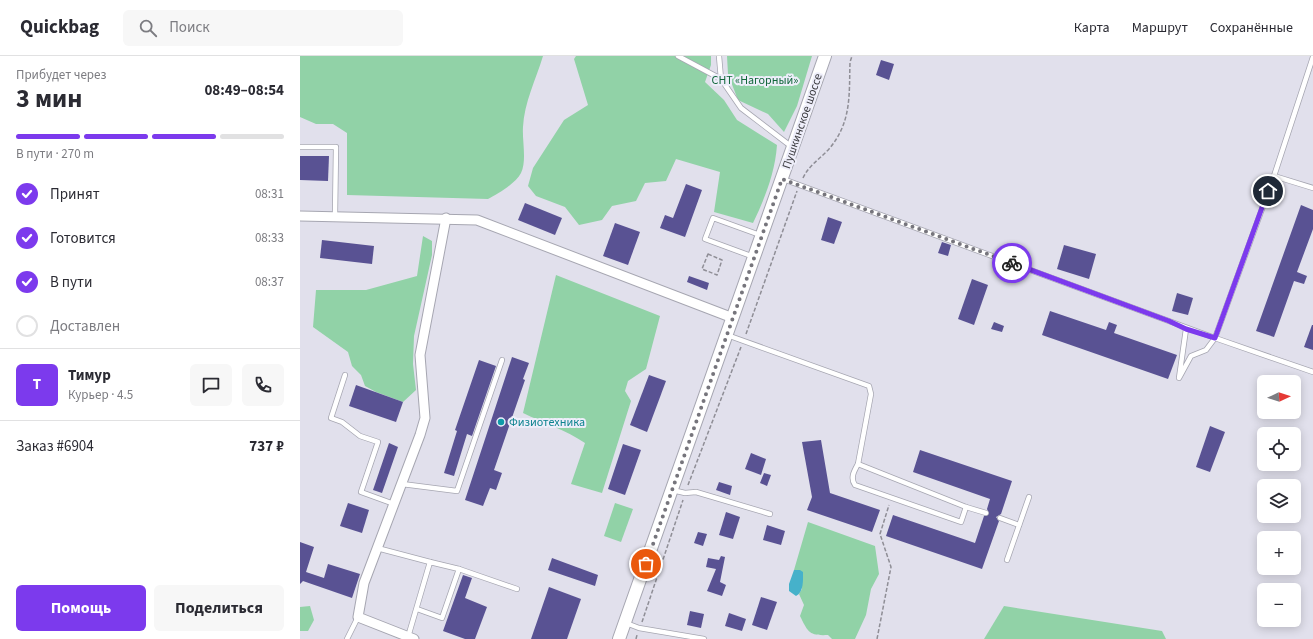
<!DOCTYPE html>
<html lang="ru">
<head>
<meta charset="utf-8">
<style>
	:root { --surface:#fff; --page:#f7f7f7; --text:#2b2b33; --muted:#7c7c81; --line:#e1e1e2; --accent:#7c3aed }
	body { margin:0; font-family:"Source Sans 3",sans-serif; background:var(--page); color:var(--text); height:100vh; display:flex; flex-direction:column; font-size:15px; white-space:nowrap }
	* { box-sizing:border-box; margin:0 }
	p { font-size:13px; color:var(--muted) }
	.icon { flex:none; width:22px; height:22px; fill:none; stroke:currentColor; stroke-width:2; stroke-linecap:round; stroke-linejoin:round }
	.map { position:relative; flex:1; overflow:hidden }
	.drawer { display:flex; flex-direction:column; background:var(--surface); width:300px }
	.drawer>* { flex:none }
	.needle { width:26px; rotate:86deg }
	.controls { position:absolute; left:957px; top:319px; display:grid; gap:8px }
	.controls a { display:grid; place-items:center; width:44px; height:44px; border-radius:6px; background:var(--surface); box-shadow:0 2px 10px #0003; font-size:20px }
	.pin { position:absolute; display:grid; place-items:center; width:34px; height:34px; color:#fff; margin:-17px; border:2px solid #fff; border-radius:50%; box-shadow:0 1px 4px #0007 }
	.courier { position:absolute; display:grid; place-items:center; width:40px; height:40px; margin:-20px; border:3px solid #7c3aed; border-radius:50%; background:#fff; color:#222; box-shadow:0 1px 5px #0007 }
	.headline em { font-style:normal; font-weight:700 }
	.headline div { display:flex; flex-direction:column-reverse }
	.headline { display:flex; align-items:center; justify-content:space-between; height:68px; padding:0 16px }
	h1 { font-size:26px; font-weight:700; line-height:30px }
	.bar { display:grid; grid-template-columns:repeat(4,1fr); gap:6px 4px; align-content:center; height:48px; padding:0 16px }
	.bar i { height:5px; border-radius:3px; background:var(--line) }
	.bar .current { background:var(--accent) }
	.bar p { grid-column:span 4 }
	.line { display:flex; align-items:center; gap:10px; padding:0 16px; border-top:1px solid var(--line) }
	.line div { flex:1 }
	.round { display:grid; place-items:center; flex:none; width:42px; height:42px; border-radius:6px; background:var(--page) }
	ol { padding:0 16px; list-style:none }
	li { display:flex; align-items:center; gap:12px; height:44px }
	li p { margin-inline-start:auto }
	li .icon { padding:4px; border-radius:50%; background:var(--accent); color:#fff; stroke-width:4 }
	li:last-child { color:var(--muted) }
	li i { width:22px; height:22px; border:2px solid var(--line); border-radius:50% }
	.primary-button { display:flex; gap:8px; margin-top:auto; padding:8px 16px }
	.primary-button a { flex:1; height:46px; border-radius:6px; background:var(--accent); color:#fff; font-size:16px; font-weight:700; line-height:46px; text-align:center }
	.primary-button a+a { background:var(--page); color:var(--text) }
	header { display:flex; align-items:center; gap:24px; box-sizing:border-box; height:56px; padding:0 20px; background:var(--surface); border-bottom:1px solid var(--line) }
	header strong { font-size:19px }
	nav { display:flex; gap:22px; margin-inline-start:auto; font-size:14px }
	.search { width:280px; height:36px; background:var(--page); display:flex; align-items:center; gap:10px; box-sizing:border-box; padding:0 14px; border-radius:6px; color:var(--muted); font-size:15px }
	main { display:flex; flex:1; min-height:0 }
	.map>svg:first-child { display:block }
	.green { fill:#91d2a7 }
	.water { fill:#46b1ca }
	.building { fill:#595293 }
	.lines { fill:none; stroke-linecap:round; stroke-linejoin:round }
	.service-casing { stroke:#a6a6b1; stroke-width:6 }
	.minor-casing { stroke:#a6a6b1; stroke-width:11 }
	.secondary-casing { stroke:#a6a6b1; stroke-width:14 }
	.path { stroke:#8f8e96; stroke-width:1.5; stroke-dasharray:4 2; stroke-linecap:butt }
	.service { stroke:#fff; stroke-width:4.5 }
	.minor { stroke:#fff; stroke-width:9 }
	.secondary { stroke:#fff; stroke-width:12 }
	.done { stroke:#76757c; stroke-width:4; stroke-dasharray:0 7.2 }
	.route { stroke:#7c3aed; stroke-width:5 }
	.culture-dot { fill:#0f9aa8; stroke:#eeeefa; stroke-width:1.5 }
	.labels { text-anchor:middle; stroke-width:4; stroke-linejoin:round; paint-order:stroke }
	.park-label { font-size:12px; fill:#11673b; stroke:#eeeefa }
	.street-label { font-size:12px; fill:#3c3c40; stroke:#eeeefa }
	.culture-label { font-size:12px; fill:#0d838f; stroke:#eeeefa; text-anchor:start }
</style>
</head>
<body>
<header>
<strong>Quickbag</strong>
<div class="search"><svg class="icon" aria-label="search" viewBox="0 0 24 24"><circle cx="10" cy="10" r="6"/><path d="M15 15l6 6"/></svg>Поиск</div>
<nav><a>Карта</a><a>Маршрут</a><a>Сохранённые</a></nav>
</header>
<main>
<section class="drawer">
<div class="headline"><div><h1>3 мин</h1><p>Прибудет через</p></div><em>08:49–08:54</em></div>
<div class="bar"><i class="current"></i><i class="current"></i><i class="current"></i><i></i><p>В пути · 270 m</p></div>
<ol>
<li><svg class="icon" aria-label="check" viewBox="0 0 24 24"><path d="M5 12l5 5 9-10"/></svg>Принят<p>08:31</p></li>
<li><svg class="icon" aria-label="check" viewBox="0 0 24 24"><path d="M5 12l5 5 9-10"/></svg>Готовится<p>08:33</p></li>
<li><svg class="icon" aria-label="check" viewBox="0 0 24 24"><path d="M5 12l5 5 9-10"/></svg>В пути<p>08:37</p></li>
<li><i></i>Доставлен</li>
</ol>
<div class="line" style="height:72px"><b class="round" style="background:var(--accent);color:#fff">Т</b><div><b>Тимур</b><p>Курьер · 4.5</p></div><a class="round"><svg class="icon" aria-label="chat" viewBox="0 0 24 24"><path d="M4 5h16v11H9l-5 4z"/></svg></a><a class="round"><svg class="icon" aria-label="phone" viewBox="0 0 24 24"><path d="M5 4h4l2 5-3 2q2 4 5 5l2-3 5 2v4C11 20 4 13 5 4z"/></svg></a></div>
<div class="line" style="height:52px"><div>Заказ #6904</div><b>737 ₽</b></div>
<div class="primary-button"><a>Помощь</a><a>Поделиться</a></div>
</section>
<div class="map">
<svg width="1013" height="583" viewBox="0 0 1013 583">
	<rect width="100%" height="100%" fill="#e1e0ec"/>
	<!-- green -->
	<g class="green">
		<path d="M0,0h243c-7,23 -19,47 -20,71 -1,13 4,34 -2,46 -5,10 -23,21 -33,26l-141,-4v-62l-14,-9h-17l-16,-7z"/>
		<path d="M276,0h135v9l-6,17 19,18 13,20 40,25c-2,28 -12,53 -24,78l-39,-11 6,-40 -44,-13 -10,22 -21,2 -9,18 -24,5 -10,14 -23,5 -14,-18 -29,-11 -8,-10 5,-18 31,-48 24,-15 -14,-46z"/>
		<polygon points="427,0 512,0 497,50 484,76 468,58 438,44 428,18"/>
		<polygon points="123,180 132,185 132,199 114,280 113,308 116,334 103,346 76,336 65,330 61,319 52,310 48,296 13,271 16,234 66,234 117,220"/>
		<path d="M256,219l104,41 -14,53 -18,12 -3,10 6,10 -29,92 -31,-9 14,-41c-19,-13 -41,-20 -62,-30z"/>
		<polygon points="315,447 333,453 321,486 304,480"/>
		<path d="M508,466l67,24 4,28 -8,15 -5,26 -11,24h-23l-4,-4c-19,1 -20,-3 -28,-19l4,-11 -5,-11 3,-5 -2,-19h-6z"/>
		<polygon points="10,550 14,564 8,575 0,575 0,551"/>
		<polygon points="704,550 862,575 866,583 684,583"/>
	</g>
	<!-- water -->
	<path class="water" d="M494,514h6l3,2c0,8 1,20 -7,24l-7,-5v-7z"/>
	<!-- building -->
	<g class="building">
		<polygon points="581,4 594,8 589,24 576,19"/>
		<polygon points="0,100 29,100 28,125 0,124"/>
		<polygon points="386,128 402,134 385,181 360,172 365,159 373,162"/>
		<polygon points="225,147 262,162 255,179 218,164"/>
		<polygon points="1001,149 1013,154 1013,173 997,216 1007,220 1004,228 994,225 974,281 956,275"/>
		<polygon points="528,161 542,166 534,188 521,184"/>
		<polygon points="315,167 340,176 328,209 303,200"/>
		<polygon points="22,184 74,190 72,208 20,202"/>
		<polygon points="642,186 651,189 648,200 638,197"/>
		<polygon points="764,189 796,198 789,223 757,213"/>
		<polygon points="389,220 409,227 407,234 387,226"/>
		<polygon points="672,223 688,229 674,269 658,263"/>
		<polygon points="877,237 893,242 888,259 872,255"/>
		<polygon points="750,255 806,274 809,266 817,269 814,277 877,299 868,323 742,279"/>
		<polygon points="694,266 704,270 702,276 691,273"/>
		<polygon points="1012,269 1013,269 1013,294 1004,291"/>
		<polygon points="212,301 229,307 223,323 225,324 194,414 202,417 196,434 190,432 183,450 165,444"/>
		<polygon points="179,304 196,310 172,380 167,378 154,420 144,417 157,375 155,374"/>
		<polygon points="349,319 366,325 347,376 330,369"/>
		<polygon points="56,329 103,346 96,366 49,350"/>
		<polygon points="910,370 925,376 910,416 896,411"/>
		<polygon points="521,384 530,437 580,454 572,476 507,454 512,441 502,386"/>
		<polygon points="89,387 98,391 82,437 73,434"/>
		<polygon points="323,388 341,394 325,439 308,433"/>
		<polygon points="620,394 712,425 701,458 696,461 699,465 682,513 586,480 593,459 675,487 684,460 689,458 687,453 690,443 613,416"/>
		<polygon points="451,397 466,403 461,419 445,413"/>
		<polygon points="464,417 471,419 467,430 460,427"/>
		<polygon points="419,426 432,430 430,439 416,434"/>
		<polygon points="48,447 69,454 62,477 40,470"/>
		<polygon points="426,456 440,461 433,483 419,479"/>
		<polygon points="467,469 485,475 481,489 463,484"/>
		<polygon points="398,476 407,478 403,490 394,487"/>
		<polygon points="0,486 14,491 6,516 24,522 28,508 60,518 52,542 3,525 0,528"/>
		<polygon points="421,500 425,501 420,526 426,529 422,540 407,535 416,513 406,511 408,502 419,504"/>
		<polygon points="252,502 298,519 295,530 248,514"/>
		<polygon points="163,519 172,522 165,542 187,551 175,583 165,583 143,575"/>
		<polygon points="249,531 281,543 267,583 231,583"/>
		<polygon points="461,541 477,546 467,574 452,569"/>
		<polygon points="390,555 404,558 401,572 387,569"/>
		<polygon points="429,557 446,563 442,575 425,570"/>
	</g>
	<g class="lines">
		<defs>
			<g id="service">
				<polyline points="378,0 421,23"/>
				<polyline points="419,0 421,23 441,52 492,91"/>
				<polyline points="0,91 36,91 35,160"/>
				<polyline points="974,120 1013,132"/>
				<polyline points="483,123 915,282 974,120 1013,1"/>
				<polyline points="454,201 405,183 413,162 460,179"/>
				<polyline points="886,273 879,322 891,300 906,294 915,282 1013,316"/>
				<path d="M427,279l142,51 2,8 -13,70c-4,7 -8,14 -3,21l106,37 5,-15"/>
				<polyline points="45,319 31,362 42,366 60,380 78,386 61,436 94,448"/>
				<polyline points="558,408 666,451 686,457"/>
				<polyline points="102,428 157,435 202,304"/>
				<polyline points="372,434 385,437 396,436 470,458"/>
				<polyline points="700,462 719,469"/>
				<polyline points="77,492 130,506"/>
				<polyline points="707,504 729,441"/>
				<polyline points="117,553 142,562 159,513"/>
				<polyline points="326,567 339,572 404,583"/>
				<polyline points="108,581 130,506 159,513 217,533"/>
				<polyline points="47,583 58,561"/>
			</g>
			<g id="minor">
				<polyline points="0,160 177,164 433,262"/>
				<polyline points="114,583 58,561 64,527 120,379 125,362 120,299 146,162"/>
			</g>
			<polyline id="secondary" points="319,583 525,0"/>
		</defs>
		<!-- service casing -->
		<use href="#service" class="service-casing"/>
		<!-- minor casing -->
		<use href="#minor" class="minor-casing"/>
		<!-- secondary casing -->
		<use href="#secondary" class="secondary-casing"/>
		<!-- path -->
		<g class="path">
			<path d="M503,122c6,-13 17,-19 26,-29 23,-27 20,-55 21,-87l2,-6"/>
			<polygon points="408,198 422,204 417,219 402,213"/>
			<polyline points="446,278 497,135"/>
			<polyline points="388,429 441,291"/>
			<polyline points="342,566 383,444"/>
			<polyline points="336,583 337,579"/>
			<polyline points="577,583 591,511 580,478 589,449"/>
		</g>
		<!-- service -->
		<use href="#service" class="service"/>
		<!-- minor -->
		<use href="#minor" class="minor"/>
		<!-- secondary -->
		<use href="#secondary" class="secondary"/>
	</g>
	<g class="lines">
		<!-- done -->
		<polyline class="done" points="346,508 482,123 712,207"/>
		<!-- route -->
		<polyline class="route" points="712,207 869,265 886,273 915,282 968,135"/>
	</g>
	<!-- markers -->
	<circle class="culture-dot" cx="201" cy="366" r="4"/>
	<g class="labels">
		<!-- park labels -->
		<g class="park-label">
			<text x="455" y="28">СНТ «Нагорный»</text>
		</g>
		<!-- street labels -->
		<g class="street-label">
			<text transform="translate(502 65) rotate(-71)" y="4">Пушкинское шоссе</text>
		</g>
		<!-- culture labels -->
		<g class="culture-label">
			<text x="209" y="370">Физиотехника</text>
		</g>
	</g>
</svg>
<div class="controls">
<a><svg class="needle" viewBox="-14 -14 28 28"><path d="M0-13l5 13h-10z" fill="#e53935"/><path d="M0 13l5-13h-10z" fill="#7c7c81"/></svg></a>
<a><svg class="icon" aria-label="locate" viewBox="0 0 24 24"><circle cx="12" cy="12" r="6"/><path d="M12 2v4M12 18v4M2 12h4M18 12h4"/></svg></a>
<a><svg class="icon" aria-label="layers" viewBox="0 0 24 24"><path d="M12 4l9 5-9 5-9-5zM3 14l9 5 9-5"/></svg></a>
<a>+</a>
<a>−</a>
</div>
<div class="pin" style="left:346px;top:508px;background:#ea580c"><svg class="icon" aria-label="bag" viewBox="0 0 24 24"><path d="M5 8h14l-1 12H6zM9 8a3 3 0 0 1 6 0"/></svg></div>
<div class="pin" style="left:968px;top:135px;background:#1f2937"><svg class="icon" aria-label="home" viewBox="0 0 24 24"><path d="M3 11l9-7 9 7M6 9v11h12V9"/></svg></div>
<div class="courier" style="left:712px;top:207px"><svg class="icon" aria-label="bike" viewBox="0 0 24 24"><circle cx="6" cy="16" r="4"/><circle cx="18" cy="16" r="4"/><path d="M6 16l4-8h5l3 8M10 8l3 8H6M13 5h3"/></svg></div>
</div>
</main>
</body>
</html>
